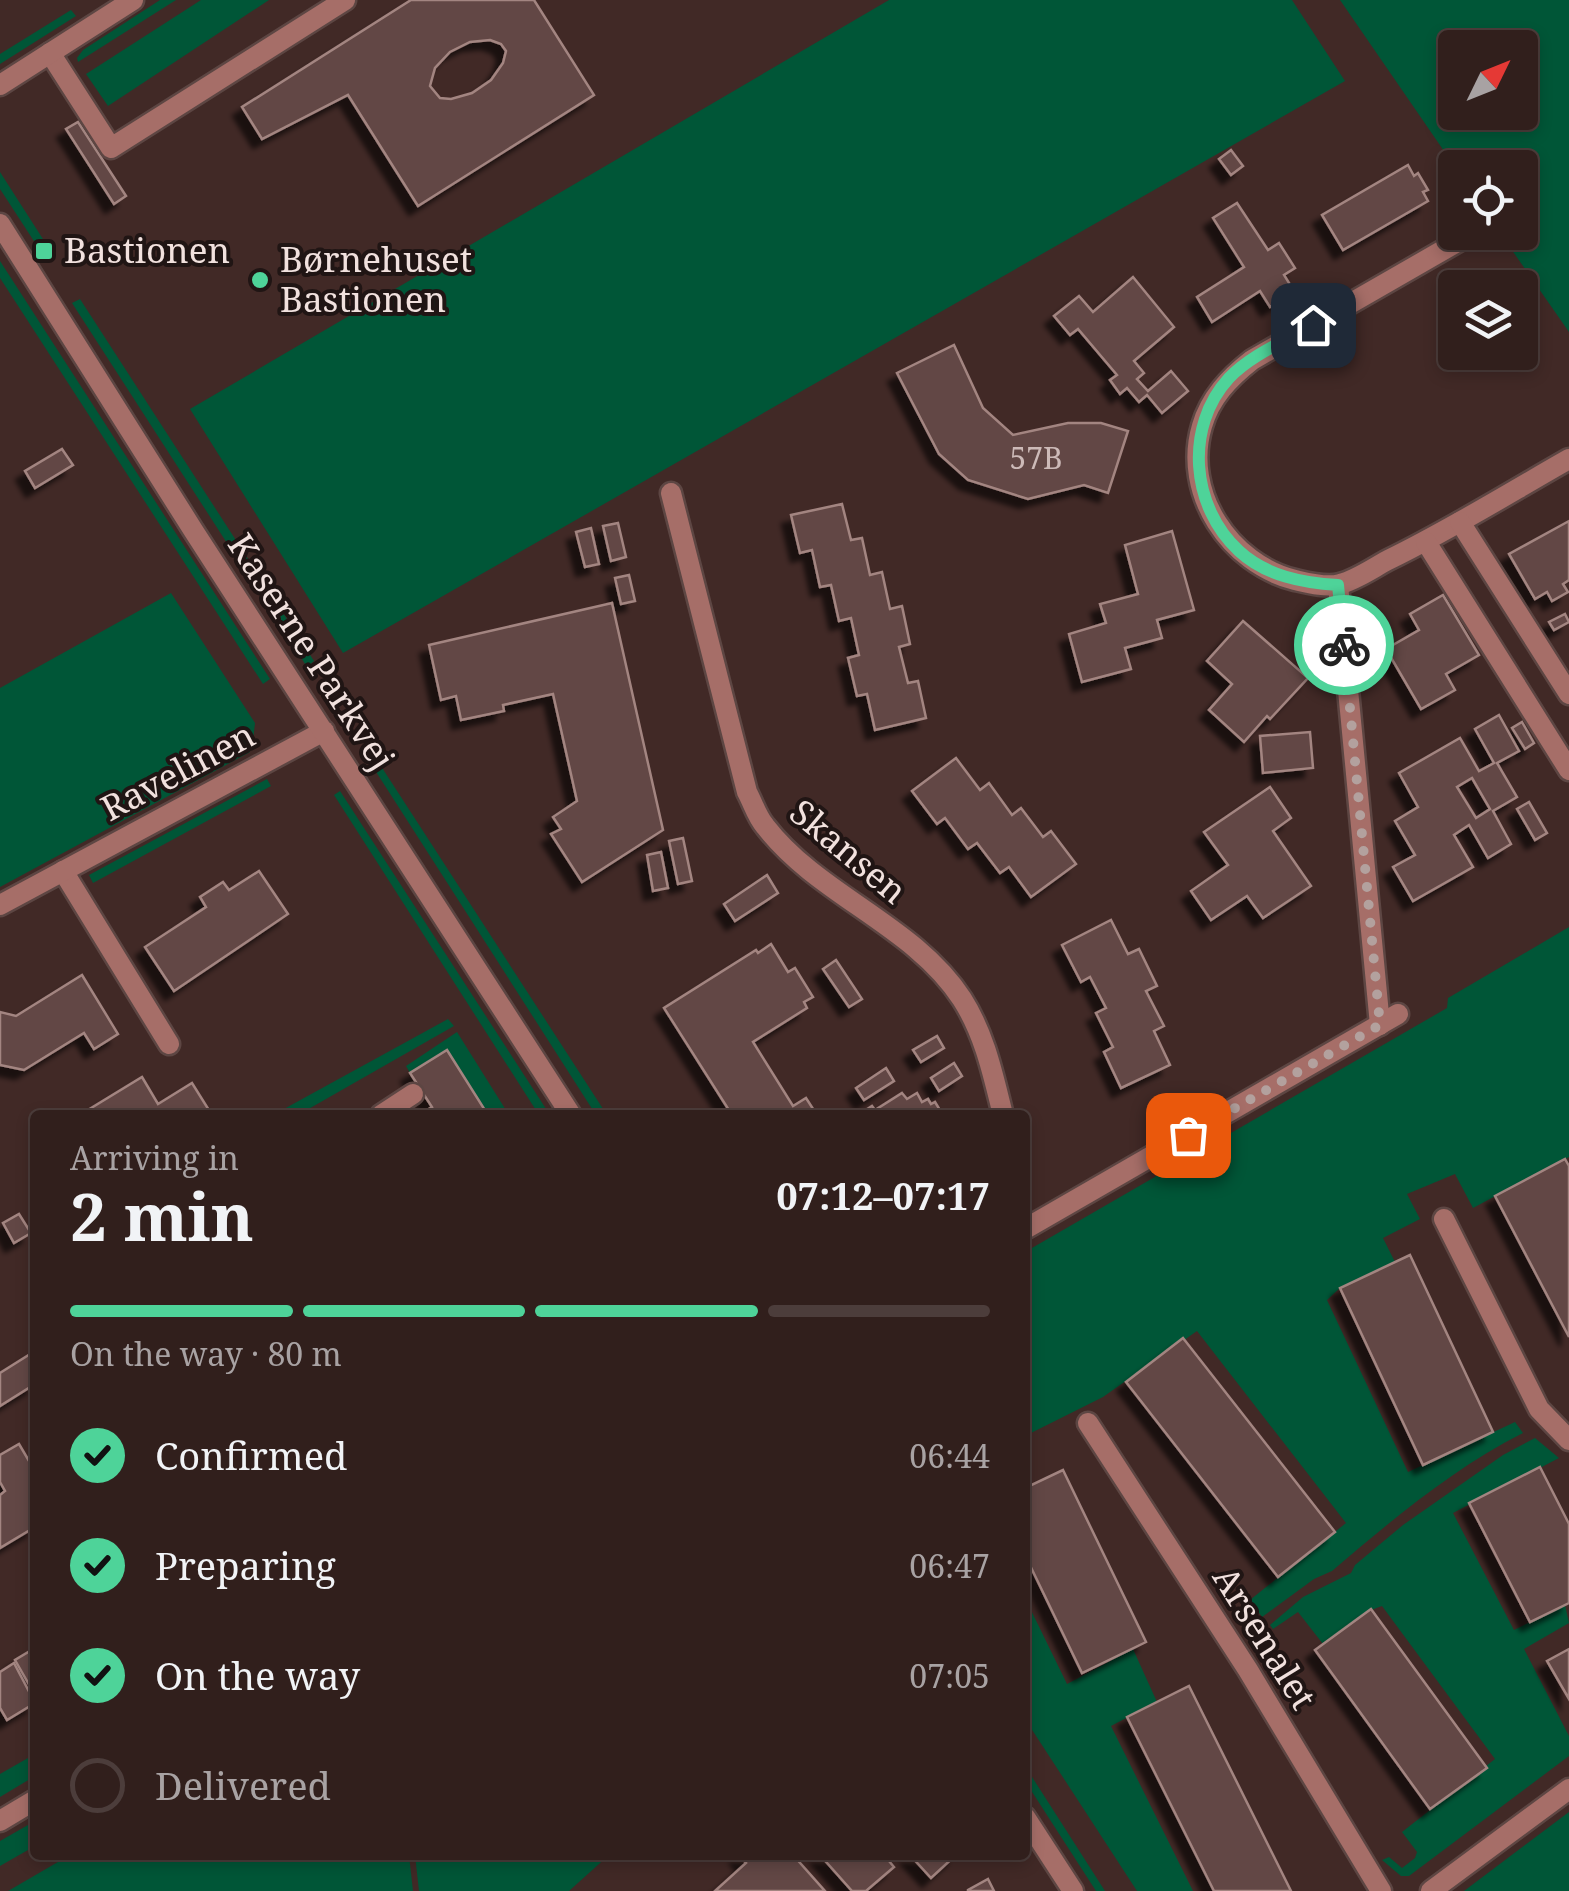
<!DOCTYPE html>
<html lang="en">
<head>
<meta charset="utf-8">
<style>
	:root { --surface:#311f1c; --page:#392725; --text:#f1f3f6; --muted:#a8a2a3; --line:#4c3d3b; --accent:#4ed399 }
	body { margin:0; font-family:"Noto Serif",serif; background:var(--page); color:var(--text); height:100vh; display:flex; flex-direction:column; font-size:38px; white-space:nowrap }
	* { box-sizing:border-box; margin:0 }
	p { font-size:32px; color:var(--muted) }
	.icon { flex:none; width:55px; height:55px; fill:none; stroke:currentColor; stroke-width:2; stroke-linecap:round; stroke-linejoin:round }
	.map { position:relative; flex:1; overflow:hidden }
	.side { position:absolute; left:30px; top:1110px; width:1000px; height:750px; display:flex; flex-direction:column; background:var(--surface); border-radius:10px; box-shadow:0 5px 15px #0003,0 0 0 2px var(--line) }
	.side>* { flex:none }
	.needle { width:65px; rotate:47deg }
	.tools { position:absolute; left:1438px; top:30px; display:grid; gap:20px }
	.tools a { display:grid; place-items:center; width:100px; height:100px; border-radius:10px; background:var(--surface); box-shadow:0 5px 15px #0003,0 0 0 2px var(--line); font-size:50px }
	.pin { position:absolute; display:grid; place-items:center; width:85px; height:85px; color:#fff; margin:-42px; border-radius:20px; box-shadow:0 5px 15px #0006 }
	.courier { position:absolute; display:grid; place-items:center; width:100px; height:100px; margin:-50px; border:8px solid #4ed399; border-radius:50%; background:#fff; color:#222; box-shadow:0 2px 12px #0007 }
	.overview em { font-style:normal; font-weight:700 }
	.overview div { display:flex; flex-direction:column-reverse }
	.overview { display:flex; align-items:center; justify-content:space-between; height:170px; padding:0 40px }
	h1 { font-size:65px; font-weight:700; line-height:75px }
	.bar { display:grid; grid-template-columns:repeat(4,1fr); gap:15px 10px; align-content:center; height:120px; padding:0 40px }
	.bar i { height:12px; border-radius:8px; background:var(--line) }
	.bar .selected { background:var(--accent) }
	.bar p { grid-column:span 4 }
	ol { padding:0 40px; list-style:none }
	li { display:flex; align-items:center; gap:30px; height:110px }
	li p { margin-inline-start:auto }
	li .icon { padding:10px; border-radius:50%; background:var(--accent); color:#111; stroke-width:4 }
	li:last-child { color:var(--muted) }
	li i { width:55px; height:55px; border:5px solid var(--line); border-radius:50% }
	.map>svg:first-child { display:block }
	.green { fill:#005637; fill-rule:evenodd }
	.building { fill:#624744; stroke:#a38581; stroke-width:2.5; fill-rule:evenodd; filter:url(#shadow) }
	.lines { fill:none; stroke-linecap:round; stroke-linejoin:round }
	.service-casing { stroke:#5d4643; stroke-width:25 }
	.minor-casing { stroke:#5d4643; stroke-width:25 }
	.tertiary-casing { stroke:#5d4643; stroke-width:25 }
	.service { stroke:#a66e68; stroke-width:20 }
	.minor { stroke:#a66e68; stroke-width:20 }
	.tertiary { stroke:#a66e68; stroke-width:20 }
	.done { stroke:#b3a19e; stroke-width:10; stroke-dasharray:0 18 }
	.route { stroke:#4ed399; stroke-width:12 }
	.poi-dot { fill:#4ed399; stroke:#201514; stroke-width:4 }
	.labels { text-anchor:middle; stroke-width:8; stroke-linejoin:round; paint-order:stroke }
	.number-label { font-size:30px; fill:#cdbab8 }
	.poi-label { font-size:35px; fill:#f1e1de; stroke:#201514; text-anchor:start }
	.street-label { font-size:35px; fill:#f1e1de; stroke:#201514 }
</style>
</head>
<body>
<div class="map">
<svg width="1569" height="1891" viewBox="0 0 1569 1891">
	<defs>
		<filter id="shadow"><feDropShadow dx="-9" dy="9" stdDeviation="2.5" flood-color="#0009"/></filter>
	</defs>
	<rect width="100%" height="100%" fill="#412926"/>
	<!-- green -->
	<g class="green">
		<polygon points="160,0 176,0 78,62 77,58 83,50"/>
		<polygon points="201,0 269,0 108,106 86,74"/>
		<polygon points="889,0 1292,0 1345,81 343,653 190,409"/>
		<path d="M1340,0h229v332l-69,-99 20,-1v-64l-65,-1zM1455,48h65v64h-65z"/>
		<polygon points="71,10 76,16 0,64 0,54"/>
		<polygon points="0,172 50,250 43,255 0,189"/>
		<polygon points="0,261 270,679 263,684 0,278"/>
		<polygon points="80,299 314,661 307,667 72,303"/>
		<polygon points="171,593 255,723 253,741 246,745 250,752 0,887 0,688"/>
		<polygon points="377,760 607,1115 596,1115 371,764"/>
		<polygon points="267,779 271,786 93,883 89,875"/>
		<polygon points="340,791 550,1115 539,1115 334,795"/>
		<path d="M1569,927v230l-96,51 -18,-34 -48,20 13,25 -37,19 12,24 -55,26 -13,12 81,172 107,-50 8,11c-71,36 -131,87 -191,138l-18,8 -52,38 -12,-17 96,-77 -149,-192 -94,66 -78,39v-184l422,-244 1,-10z"/>
		<polygon points="448,1019 454,1026 298,1115 273,1115"/>
		<polygon points="457,1032 509,1115 488,1115 447,1051 410,1073 406,1066"/>
		<polygon points="1535,1438 1559,1458 1453,1513 1514,1630 1565,1605 1569,1623 1524,1649 1569,1736 1569,1756 1409,1876 1401,1876 1382,1860 1389,1857 1402,1868 1415,1858 1417,1852 1402,1832 1495,1759 1382,1606 1371,1610 1323,1644 1298,1612 1273,1629 1270,1625 1303,1597 1351,1573 1355,1565 1403,1525 1503,1455"/>
		<polygon points="1025,1598 1067,1684 1133,1649 1157,1702 1111,1726 1193,1891 1137,1891 1025,1719"/>
		<polygon points="35,1754 35,1776 0,1797 0,1774"/>
		<polygon points="1025,1766 1105,1891 1096,1891 1025,1781"/>
		<polygon points="1569,1812 1569,1891 1464,1891"/>
		<polygon points="35,1821 35,1846 0,1866 0,1841"/>
		<polygon points="70,1855 409,1855 413,1891 8,1891"/>
		<polygon points="415,1855 609,1855 569,1891 419,1891"/>
	</g>
	<!-- building -->
	<g class="building">
		<path d="M411,0h123l60,95 -176,111 -70,-111 -86,44 -20,-32zM490,40l11,4 5,7 -3,12 -12,17 -19,13 -21,6 -11,-1 -10,-12 5,-18 15,-16 20,-10z"/>
		<polygon points="78,122 126,196 114,204 66,129"/>
		<polygon points="1231,150 1243,166 1231,175 1219,159"/>
		<polygon points="1408,165 1414,176 1418,173 1428,190 1423,192 1428,201 1343,250 1322,215"/>
		<polygon points="1237,203 1268,250 1279,243 1295,268 1284,275 1294,291 1270,307 1260,291 1212,322 1197,297 1244,267 1213,218"/>
		<polygon points="1133,277 1174,327 1134,361 1144,373 1137,379 1148,391 1171,371 1188,391 1162,413 1147,395 1139,402 1127,388 1120,394 1110,380 1117,375 1078,329 1070,335 1054,316 1079,296 1093,312"/>
		<polygon points="954,345 983,408 1013,435 1068,423 1101,423 1128,431 1108,493 1084,485 1028,499 968,480 939,454 897,373"/>
		<polygon points="62,449 73,465 35,488 25,471"/>
		<polygon points="842,504 851,540 862,538 870,575 882,572 890,609 902,606 910,644 899,647 908,683 918,681 926,718 875,730 867,694 857,696 848,658 859,655 851,618 839,621 831,585 820,587 812,550 800,553 791,515"/>
		<polygon points="1569,521 1569,580 1563,584 1568,592 1552,601 1547,592 1535,599 1509,554"/>
		<polygon points="618,523 626,557 611,561 603,526"/>
		<polygon points="591,528 599,564 585,567 576,532"/>
		<polygon points="1172,531 1194,610 1157,620 1162,638 1125,648 1131,669 1082,682 1069,634 1106,623 1100,604 1138,594 1125,545"/>
		<polygon points="629,575 635,601 621,604 615,578"/>
		<polygon points="1443,595 1479,655 1446,674 1455,690 1421,709 1386,649 1419,630 1410,614"/>
		<polygon points="612,603 663,830 582,882 551,834 561,829 553,817 577,801 553,694 503,705 504,711 461,720 456,696 441,700 429,645"/>
		<polygon points="1565,614 1569,622 1554,630 1549,622"/>
		<polygon points="1243,621 1308,678 1270,719 1267,716 1244,742 1209,710 1232,684 1207,661"/>
		<path d="M1499,715l20,36 -22,12 20,34 -24,14 18,33 -23,14 -19,-33 -15,10 19,32 -60,34 -20,-34 22,-12 -20,-34 23,-14 -19,-34 61,-35 19,33 15,-8 -19,-34zM1472,778l18,31 -14,9 -19,-31z"/>
		<polygon points="1522,722 1534,743 1525,749 1512,728"/>
		<polygon points="1310,732 1313,768 1263,773 1260,736"/>
		<polygon points="956,758 980,790 989,783 1012,815 1021,808 1043,837 1051,831 1076,864 1031,897 1009,867 1000,873 977,843 968,849 945,818 937,824 912,791"/>
		<polygon points="1270,787 1291,818 1273,831 1311,886 1263,918 1247,896 1211,920 1191,891 1228,865 1204,832"/>
		<polygon points="1529,802 1547,833 1535,840 1517,809"/>
		<polygon points="683,838 692,881 678,884 669,841"/>
		<polygon points="661,852 668,888 653,891 647,855"/>
		<polygon points="259,871 288,914 174,991 145,947 206,907 200,897 223,882 229,890"/>
		<polygon points="767,875 778,893 735,921 724,904"/>
		<polygon points="1111,920 1128,954 1139,949 1157,986 1146,991 1164,1026 1154,1031 1170,1065 1121,1088 1104,1052 1113,1047 1096,1013 1106,1008 1090,977 1081,982 1062,945"/>
		<polygon points="771,944 788,972 795,968 813,997 804,1002 807,1008 753,1042 793,1106 806,1098 817,1115 732,1115 664,1008 756,950 758,953"/>
		<polygon points="836,960 862,999 849,1007 823,969"/>
		<polygon points="82,975 118,1034 94,1049 84,1033 24,1070 0,1065 0,1012 16,1016"/>
		<polygon points="937,1036 944,1048 921,1062 913,1050"/>
		<polygon points="447,1050 488,1115 419,1115 432,1107 410,1073"/>
		<polygon points="954,1063 962,1076 939,1091 931,1078"/>
		<polygon points="886,1068 894,1081 864,1100 856,1088"/>
		<polygon points="142,1077 158,1104 192,1083 212,1115 85,1115 83,1113"/>
		<polygon points="902,1093 907,1099 917,1093 922,1102 928,1099 931,1104 935,1102 943,1115 858,1115 872,1106 875,1110"/>
		<polygon points="1565,1159 1569,1166 1569,1337 1495,1196"/>
		<polygon points="19,1214 31,1233 14,1243 3,1223"/>
		<polygon points="1410,1255 1493,1432 1423,1465 1340,1288"/>
		<polygon points="1183,1338 1335,1532 1278,1577 1126,1382"/>
		<polygon points="35,1351 35,1384 0,1406 0,1373"/>
		<polygon points="19,1444 35,1471 35,1527 0,1548 0,1495 5,1491 0,1482 0,1455"/>
		<polygon points="1540,1467 1569,1524 1569,1603 1530,1622 1469,1503"/>
		<polygon points="1063,1470 1146,1642 1082,1673 1025,1555 1025,1488"/>
		<polygon points="1371,1609 1487,1768 1430,1809 1315,1650"/>
		<polygon points="35,1648 35,1695 15,1660"/>
		<polygon points="1569,1649 1569,1699 1547,1661"/>
		<polygon points="14,1663 35,1703 7,1720 0,1708 0,1672"/>
		<polygon points="1189,1686 1291,1891 1214,1891 1127,1717"/>
		<polygon points="739,1855 793,1855 825,1891 715,1891 746,1863"/>
		<polygon points="820,1855 884,1855 894,1867 866,1891 852,1891"/>
		<polygon points="910,1855 956,1855 931,1878"/>
		<polygon points="988,1879 994,1891 968,1891 968,1890"/>
	</g>
	<g class="lines">
		<defs>
			<g id="service">
				<polyline points="50,53 111,148 345,0"/>
				<polyline points="381,1115 413,1094"/>
			</g>
			<g id="minor">
				<polyline points="0,85 133,0"/>
				<path d="M1466,237l-214,123c-23,18 -42,38 -50,66 -20,67 28,138 93,154 13,3 32,8 45,4 16,-4 33,-16 48,-24 62,-30 121,-67 181,-101"/>
				<path d="M671,493l76,299c6,11 10,25 18,34 54,70 149,99 197,173 23,36 31,76 41,116"/>
				<polyline points="1460,522 1569,694"/>
				<polyline points="1426,542 1569,770"/>
				<polyline points="1338,585 1380,1025"/>
				<polyline points="63,871 169,1044"/>
				<polyline points="0,905 324,731"/>
				<polyline points="1444,1219 1539,1409 1569,1440"/>
				<polyline points="1025,1229 1398,1014"/>
				<polyline points="1088,1423 1248,1670 1381,1891"/>
				<polyline points="1431,1891 1569,1789"/>
			</g>
			<g id="tertiary">
				<polyline points="0,224 193,530 571,1115"/>
				<polyline points="1025,1817 1073,1891"/>
				<polyline points="0,1821 35,1800"/>
			</g>
		</defs>
		<!-- service casing -->
		<use href="#service" class="service-casing"/>
		<!-- minor casing -->
		<use href="#minor" class="minor-casing"/>
		<!-- tertiary casing -->
		<use href="#tertiary" class="tertiary-casing"/>
		<!-- service -->
		<use href="#service" class="service"/>
		<!-- minor -->
		<use href="#minor" class="minor"/>
		<!-- tertiary -->
		<use href="#tertiary" class="tertiary"/>
	</g>
	<g class="lines">
		<!-- done -->
		<polyline class="done" points="1188,1135 1380,1025 1344,645"/>
		<!-- route -->
		<path class="route" d="M1313,325c-28,16 -62,30 -84,53 -45,49 -38,129 10,173 27,25 64,32 99,34l6,60"/>
	</g>
	<!-- markers -->
	<g class="poi-dot">
		<rect x="34" y="241" width="20" height="20" rx="5"/>
		<circle cx="260" cy="280" r="10"/>
	</g>
	<g class="labels">
		<!-- number labels -->
		<g class="number-label">
			<text x="1036" y="469">57B</text>
		</g>
		<!-- poi labels -->
		<g class="poi-label">
			<text x="64" y="263">Bastionen</text>
			<text x="280" y="272">Børnehuset<tspan x="280" dy="40">Bastionen</tspan></text>
		</g>
		<!-- street labels -->
		<g class="street-label">
			<text transform="translate(311 652) rotate(57)" y="12">Kaserne Parkvej</text>
			<text transform="translate(178 772) rotate(-28)" y="12">Ravelinen</text>
			<text transform="translate(848 852) rotate(40)" y="12">Skansen</text>
			<text transform="translate(1264 1638) rotate(58)" y="12">Arsenalet</text>
		</g>
	</g>
</svg>
<div class="tools">
<a><svg class="needle" viewBox="-14 -14 28 28"><path d="M0-13l5 13h-10z" fill="#e53935"/><path d="M0 13l5-13h-10z" fill="#a8a2a3"/></svg></a>
<a><svg class="icon" aria-label="locate" viewBox="0 0 24 24"><circle cx="12" cy="12" r="6"/><path d="M12 2v4M12 18v4M2 12h4M18 12h4"/></svg></a>
<a><svg class="icon" aria-label="layers" viewBox="0 0 24 24"><path d="M12 4l9 5-9 5-9-5zM3 14l9 5 9-5"/></svg></a>
</div>
<div class="pin" style="left:1188px;top:1135px;background:#ea580c"><svg class="icon" aria-label="bag" viewBox="0 0 24 24"><path d="M5 8h14l-1 12H6zM9 8a3 3 0 0 1 6 0"/></svg></div>
<div class="pin" style="left:1313px;top:325px;background:#1f2937"><svg class="icon" aria-label="home" viewBox="0 0 24 24"><path d="M3 11l9-7 9 7M6 9v11h12V9"/></svg></div>
<div class="courier" style="left:1344px;top:645px"><svg class="icon" aria-label="bike" viewBox="0 0 24 24"><circle cx="6" cy="16" r="4"/><circle cx="18" cy="16" r="4"/><path d="M6 16l4-8h5l3 8M10 8l3 8H6M13 5h3"/></svg></div>
<section class="side">
<div class="overview"><div><h1>2 min</h1><p>Arriving in</p></div><em>07:12–07:17</em></div>
<div class="bar"><i class="selected"></i><i class="selected"></i><i class="selected"></i><i></i><p>On the way · 80 m</p></div>
<ol>
<li><svg class="icon" aria-label="check" viewBox="0 0 24 24"><path d="M5 12l5 5 9-10"/></svg>Confirmed<p>06:44</p></li>
<li><svg class="icon" aria-label="check" viewBox="0 0 24 24"><path d="M5 12l5 5 9-10"/></svg>Preparing<p>06:47</p></li>
<li><svg class="icon" aria-label="check" viewBox="0 0 24 24"><path d="M5 12l5 5 9-10"/></svg>On the way<p>07:05</p></li>
<li><i></i>Delivered</li>
</ol>
</section>
</div>
</body>
</html>
